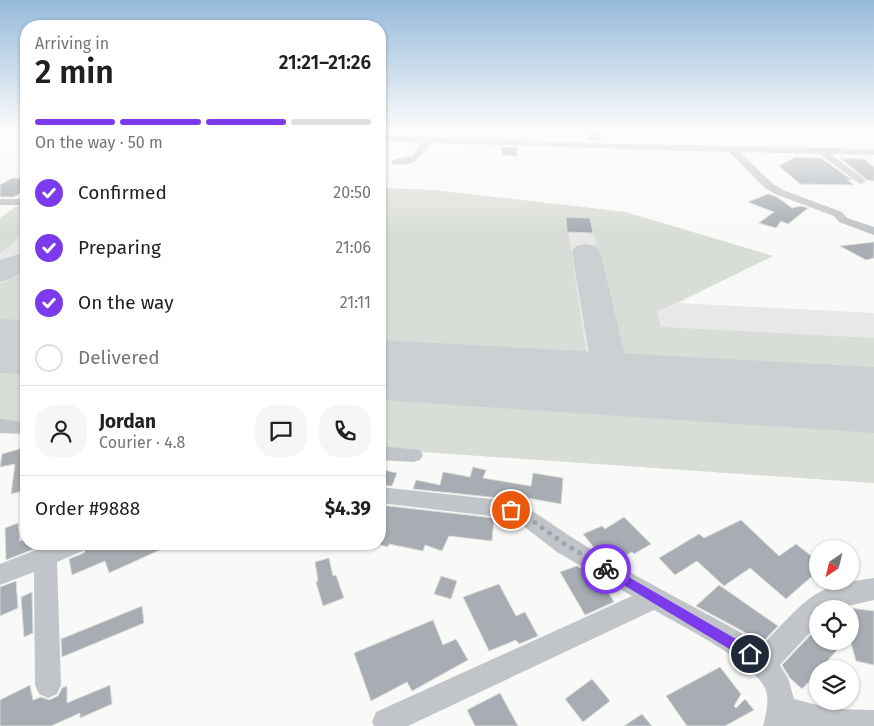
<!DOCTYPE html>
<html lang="en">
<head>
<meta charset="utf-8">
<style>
	:root { --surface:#fff; --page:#f6f6f6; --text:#202124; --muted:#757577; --line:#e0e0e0; --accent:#7c3aed }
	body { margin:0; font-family:"Fira Sans",sans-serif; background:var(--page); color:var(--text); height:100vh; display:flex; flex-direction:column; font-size:19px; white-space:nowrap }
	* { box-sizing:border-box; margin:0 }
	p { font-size:16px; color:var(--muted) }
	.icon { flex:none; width:28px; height:28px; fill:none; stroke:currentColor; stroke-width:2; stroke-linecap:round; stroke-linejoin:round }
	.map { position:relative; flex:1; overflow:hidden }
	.sheet { position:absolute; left:20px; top:20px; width:366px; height:530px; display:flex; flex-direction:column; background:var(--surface); border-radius:20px; box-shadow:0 1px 4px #0004 }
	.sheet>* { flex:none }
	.needle { width:32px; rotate:215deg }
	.controls { position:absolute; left:809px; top:540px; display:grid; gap:10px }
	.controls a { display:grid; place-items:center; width:50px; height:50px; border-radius:50%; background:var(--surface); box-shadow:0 1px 4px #0004; font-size:25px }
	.pin { position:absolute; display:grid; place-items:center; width:42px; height:42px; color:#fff; margin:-21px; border:2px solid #fff; border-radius:50%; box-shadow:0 1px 5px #0007 }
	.courier { position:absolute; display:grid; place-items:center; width:50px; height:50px; margin:-25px; border:4px solid #7c3aed; border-radius:50%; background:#fff; color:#222; box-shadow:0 1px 6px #0007 }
	.overview em { font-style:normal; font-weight:600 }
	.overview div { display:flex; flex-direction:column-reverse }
	.overview { display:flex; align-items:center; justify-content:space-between; height:85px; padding:0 15px }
	h1 { font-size:32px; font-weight:600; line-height:38px }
	.bar { display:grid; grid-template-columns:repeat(4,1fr); gap:8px 5px; align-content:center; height:60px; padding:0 15px }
	.bar i { height:6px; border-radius:4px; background:var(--line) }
	.bar .current { background:var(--accent) }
	.bar p { grid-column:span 4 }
	.line { display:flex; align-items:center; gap:12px; padding:0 15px; border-top:1px solid var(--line) }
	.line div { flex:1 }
	.round { display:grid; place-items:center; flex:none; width:52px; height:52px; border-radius:20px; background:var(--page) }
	ol { padding:0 15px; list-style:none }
	li { display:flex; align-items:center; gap:15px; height:55px }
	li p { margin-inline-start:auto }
	li .icon { padding:5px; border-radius:50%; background:var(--accent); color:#fff; stroke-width:4 }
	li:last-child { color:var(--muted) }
	li i { width:28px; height:28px; border:2px solid var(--line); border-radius:50% }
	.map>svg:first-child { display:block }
	.built { fill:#e7e8e7 }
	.green { fill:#d9ddd7 }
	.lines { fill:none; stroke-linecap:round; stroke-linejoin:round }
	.taxiway { fill:#cdd0d2; fill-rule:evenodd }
	.runway { fill:#cdd0d2; fill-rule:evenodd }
	.building { fill:#a7adb3; stroke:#dbdbd9 }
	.minor { fill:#c1c4c8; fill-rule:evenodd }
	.route { fill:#7c3aed }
	.done { stroke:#9da5ac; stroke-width:5; stroke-dasharray:0 9 }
</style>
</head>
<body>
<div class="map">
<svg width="874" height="726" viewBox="0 0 874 726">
	<rect width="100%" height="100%" fill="#f9f9f7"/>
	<!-- built -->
	<g class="built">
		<polygon points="380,188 433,190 625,212 773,256 678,303 874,313 874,483 380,449"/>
		<polygon points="26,204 26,423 0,421 0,218 15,207"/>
	</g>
	<!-- green -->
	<g class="green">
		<polygon points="380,188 433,190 625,212 773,256 657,312 661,327 874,338 874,381 625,367 590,218 566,217 588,364 380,351"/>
		<polygon points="20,204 26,204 26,232 0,253 0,218"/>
		<polygon points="26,272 26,330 0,328 0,284"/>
		<polygon points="0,363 26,365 26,423 0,421"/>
		<polygon points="380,389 874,423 874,483 380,449"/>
	</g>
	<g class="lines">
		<!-- taxiway -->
		<g class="taxiway">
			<polygon points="586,244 596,246 600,252 632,384 626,393 613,396 600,393 594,384 572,252 576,246"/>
			<polygon points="26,252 26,271 10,279 0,282 0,260"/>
		</g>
		<!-- runway -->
		<g class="runway">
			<polygon points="0,319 26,320 26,374 0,373"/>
			<polygon points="380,340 874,367 874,433 380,400"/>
		</g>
	</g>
	<!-- building -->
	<g class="building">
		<polygon points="587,131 599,131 601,141 589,141"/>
		<polygon points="501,147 517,147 517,156 502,155"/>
		<polygon points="795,157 821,158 852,180 847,180 854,185 800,184 779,166"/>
		<polygon points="840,158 864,159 874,167 874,181 867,180"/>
		<polygon points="12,178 26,179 26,189 14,197 0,197 0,185"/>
		<polygon points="768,194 777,197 792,208 801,206 808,208 788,224 781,221 776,228 759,223 774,212 748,202"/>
		<polygon points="566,217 590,218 593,233 567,232"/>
		<polygon points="874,242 874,258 866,260 840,246"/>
		<polygon points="26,447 26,490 11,494 15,464 0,467 2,454"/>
		<polygon points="473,467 486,470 483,478 531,486 533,473 563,478 561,504 510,495 509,499 413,489 416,480 440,485 443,472 470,477"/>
		<polygon points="380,469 397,473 392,486 380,485"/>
		<polygon points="380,505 494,518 492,541 449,536 442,551 425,545 423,551 389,544 388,547 377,544 380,544"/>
		<polygon points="624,517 651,544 634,554 632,552 614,561 596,550 583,534 602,526 605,529"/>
		<polygon points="741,520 779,556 796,544 818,561 818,571 786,599 750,568 724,586 697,561 675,575 659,558 699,534 704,538"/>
		<polygon points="18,523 20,541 26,539 26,544 34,544 34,549 6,560 5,528"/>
		<polygon points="97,544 173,544 109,573 105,561 72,575 69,559 84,553 86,548"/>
		<polygon points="329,558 333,576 336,575 344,598 323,606 316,582 318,581 315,562"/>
		<polygon points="577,566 600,579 614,602 585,615 560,572"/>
		<polygon points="441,576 457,581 451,599 434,594"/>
		<polygon points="16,581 18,608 0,616 0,587"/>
		<polygon points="499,584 516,616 525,612 538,636 519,644 516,640 489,651 463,597"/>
		<polygon points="719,585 778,626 761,644 748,634 696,606"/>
		<polygon points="32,592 33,633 24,637 21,597"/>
		<polygon points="142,606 144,623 62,657 61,639"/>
		<polygon points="850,608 874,611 874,665 856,661 850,639"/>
		<polygon points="433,620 443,645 456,639 468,660 412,691 407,682 371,701 354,653"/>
		<polygon points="818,627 818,641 845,641 820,669 818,669 818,672 802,689 790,678 782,665"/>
		<polygon points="720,667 741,694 734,706 736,708 745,699 754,710 725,726 687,726 666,696"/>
		<polygon points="592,679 610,701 583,722 565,699"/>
		<polygon points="30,685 33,700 41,697 49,700 58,696 62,688 67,686 67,703 110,685 112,704 80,718 80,713 51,726 0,726 0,700"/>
		<polygon points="500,693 518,726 475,726 467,710"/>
		<polygon points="642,714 652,726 624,726"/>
	</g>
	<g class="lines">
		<!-- minor -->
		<g class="minor">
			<path d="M380,135l239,9 255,5v6l-43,-1 33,25 1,2 -1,2 -4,1 -41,-30 -79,-2 33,32 10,6 59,22 5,6 27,9v8l-35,-13 -5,-6 -59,-22 -10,-6 -36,-36 -299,-9c-9,16 -19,25 -38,21v-4l20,-4 9,-14 -41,-1z"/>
			<rect x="0" y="199" width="26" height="6"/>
			<polygon points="0,419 26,422 26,434 0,433"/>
			<polygon points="380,446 420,450 423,455 420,460 413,462 380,460"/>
			<path d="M380,487l131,14c24,9 41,24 62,37 56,36 117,66 174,98l14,11c14,-15 40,-45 57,-54 17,-10 37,-12 56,-15v22l-40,9h-16v15l-38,41 8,13 6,21 38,10 42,1v16h-111c3,-12 7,-27 2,-38 -15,-29 -82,-61 -111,-78l-246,116h-34l-2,-4 4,-10 256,-116 -75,-44 -35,-27 -14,-7 -128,-15z"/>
			<polygon points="51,544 86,544 83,551 57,562 61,685 57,694 48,698 39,694 35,685 34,572 0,585 0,564"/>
		</g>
	</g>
	<!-- sky -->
	<linearGradient id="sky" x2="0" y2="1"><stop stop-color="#95badb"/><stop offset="0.56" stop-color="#fcfcfb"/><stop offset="1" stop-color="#fcfcfb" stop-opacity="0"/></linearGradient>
	<rect width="874" height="233" fill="url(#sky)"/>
	<!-- route -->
	<polygon class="route" points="606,564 755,650 757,654 755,659 750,661 746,659 602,572 601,569 602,565"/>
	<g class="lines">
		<!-- done -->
		<polyline class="done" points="511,510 530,519 565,544 606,569"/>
	</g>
</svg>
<div class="controls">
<a><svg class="needle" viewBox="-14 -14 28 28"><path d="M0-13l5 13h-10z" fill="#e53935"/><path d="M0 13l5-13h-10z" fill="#757577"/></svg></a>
<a><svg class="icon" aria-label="locate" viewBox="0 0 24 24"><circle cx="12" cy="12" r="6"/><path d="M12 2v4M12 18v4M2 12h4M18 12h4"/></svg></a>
<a><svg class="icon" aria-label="layers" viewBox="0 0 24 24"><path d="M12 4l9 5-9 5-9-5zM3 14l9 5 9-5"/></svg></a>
</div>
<div class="pin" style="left:511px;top:510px;background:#ea580c"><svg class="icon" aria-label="bag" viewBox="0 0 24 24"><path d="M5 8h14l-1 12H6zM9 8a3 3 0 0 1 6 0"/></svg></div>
<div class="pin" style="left:750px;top:654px;background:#1f2937"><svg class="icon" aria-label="home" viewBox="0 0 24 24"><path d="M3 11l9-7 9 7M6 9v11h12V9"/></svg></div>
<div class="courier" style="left:606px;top:569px"><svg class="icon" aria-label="bike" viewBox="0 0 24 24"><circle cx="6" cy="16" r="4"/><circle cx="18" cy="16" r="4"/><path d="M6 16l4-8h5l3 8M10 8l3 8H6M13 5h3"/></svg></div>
<section class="sheet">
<div class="overview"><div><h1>2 min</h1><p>Arriving in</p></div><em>21:21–21:26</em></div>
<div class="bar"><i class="current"></i><i class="current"></i><i class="current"></i><i></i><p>On the way · 50 m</p></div>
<ol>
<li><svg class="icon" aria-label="check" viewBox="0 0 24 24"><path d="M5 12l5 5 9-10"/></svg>Confirmed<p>20:50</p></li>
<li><svg class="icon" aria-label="check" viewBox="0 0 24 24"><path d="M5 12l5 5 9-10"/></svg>Preparing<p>21:06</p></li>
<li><svg class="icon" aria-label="check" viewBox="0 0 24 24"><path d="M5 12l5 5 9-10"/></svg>On the way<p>21:11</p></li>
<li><i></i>Delivered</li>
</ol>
<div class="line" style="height:90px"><a class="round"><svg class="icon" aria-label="person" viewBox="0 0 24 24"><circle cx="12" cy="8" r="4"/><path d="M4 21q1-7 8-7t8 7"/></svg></a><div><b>Jordan</b><p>Courier · 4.8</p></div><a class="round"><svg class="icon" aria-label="chat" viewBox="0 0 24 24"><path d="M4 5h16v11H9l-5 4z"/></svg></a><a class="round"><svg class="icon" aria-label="phone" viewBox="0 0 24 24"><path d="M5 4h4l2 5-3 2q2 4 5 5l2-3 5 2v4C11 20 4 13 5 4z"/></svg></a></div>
<div class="line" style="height:65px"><div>Order #9888</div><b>$4.39</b></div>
</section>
</div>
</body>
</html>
